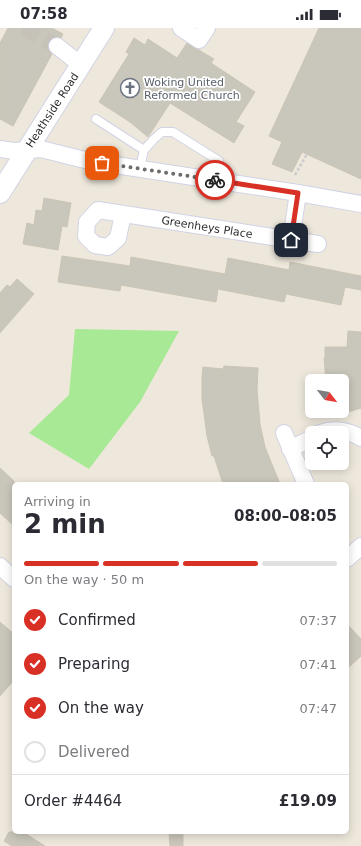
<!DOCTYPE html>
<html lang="en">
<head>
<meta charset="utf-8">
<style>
	:root { --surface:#fff; --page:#f2f2f3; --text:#2b2b33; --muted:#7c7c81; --line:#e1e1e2; --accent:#d93025 }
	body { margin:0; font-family:"DejaVu Sans",sans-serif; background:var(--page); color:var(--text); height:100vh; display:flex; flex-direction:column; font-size:15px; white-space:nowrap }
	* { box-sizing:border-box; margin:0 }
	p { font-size:13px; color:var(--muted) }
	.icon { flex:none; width:22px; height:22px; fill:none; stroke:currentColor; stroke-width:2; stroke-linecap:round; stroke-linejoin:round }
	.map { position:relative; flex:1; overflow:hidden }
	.sheet { position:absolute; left:12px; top:454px; width:337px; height:352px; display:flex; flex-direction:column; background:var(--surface); border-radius:6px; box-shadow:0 2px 10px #0003 }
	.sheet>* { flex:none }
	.needle { width:26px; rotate:121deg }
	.controls { position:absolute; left:305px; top:346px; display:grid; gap:8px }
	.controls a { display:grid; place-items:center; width:44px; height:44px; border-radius:6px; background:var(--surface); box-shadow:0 2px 10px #0003; font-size:20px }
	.pin { position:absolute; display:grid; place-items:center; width:34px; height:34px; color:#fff; margin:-17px; border-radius:8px; box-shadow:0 2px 6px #0006 }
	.courier { position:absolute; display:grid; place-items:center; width:40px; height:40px; margin:-20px; border:3px solid #d93025; border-radius:50%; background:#fff; color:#222; box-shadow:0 1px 5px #0007 }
	.overview em { font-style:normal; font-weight:800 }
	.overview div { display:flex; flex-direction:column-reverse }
	.overview { display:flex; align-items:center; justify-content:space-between; height:68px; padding:0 12px }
	h1 { font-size:26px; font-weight:800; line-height:30px }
	.bar { display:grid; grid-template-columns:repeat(4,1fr); gap:6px 4px; align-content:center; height:48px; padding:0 12px }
	.bar i { height:5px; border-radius:3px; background:var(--line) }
	.bar .selected { background:var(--accent) }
	.bar p { grid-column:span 4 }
	.line { display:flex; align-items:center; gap:10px; padding:0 12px; border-top:1px solid var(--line) }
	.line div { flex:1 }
	ol { padding:0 12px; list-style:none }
	li { display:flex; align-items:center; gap:12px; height:44px }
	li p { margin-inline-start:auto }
	li .icon { padding:4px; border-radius:50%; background:var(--accent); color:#fff; stroke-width:4 }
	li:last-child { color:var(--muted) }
	li i { width:22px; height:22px; border:2px solid var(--line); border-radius:50% }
	.status { display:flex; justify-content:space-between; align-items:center; height:28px; padding:0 20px; background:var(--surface); direction:ltr }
	.status svg { height:11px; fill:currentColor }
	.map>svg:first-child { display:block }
	.green { fill:#a7e994 }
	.building { fill:#c9c6bb; stroke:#cac5b5 }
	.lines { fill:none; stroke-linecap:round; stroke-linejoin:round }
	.minor-tunnel { stroke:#c7c2b9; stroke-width:16; stroke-dasharray:16 8; stroke-linecap:butt }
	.service-casing { stroke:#d1d3e5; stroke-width:10 }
	.minor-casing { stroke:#d1d3e5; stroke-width:18 }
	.tertiary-casing { stroke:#d1d3e5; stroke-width:22 }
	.path { stroke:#ccc; stroke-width:2.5; stroke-dasharray:3 2; stroke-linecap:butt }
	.service { stroke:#fff; stroke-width:8 }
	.minor { stroke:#fff; stroke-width:16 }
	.tertiary { stroke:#fff; stroke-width:20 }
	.done { stroke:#6f6d69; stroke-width:4; stroke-dasharray:0 7.2 }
	.route { stroke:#d93025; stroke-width:5 }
	.labels { text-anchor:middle; stroke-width:3.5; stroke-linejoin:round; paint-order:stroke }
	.worship-label { font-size:11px; fill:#5b616d; stroke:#fff; text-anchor:start }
	.street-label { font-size:11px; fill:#2b2b2b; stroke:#fff }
</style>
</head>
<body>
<div class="status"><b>07:58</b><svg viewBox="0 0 49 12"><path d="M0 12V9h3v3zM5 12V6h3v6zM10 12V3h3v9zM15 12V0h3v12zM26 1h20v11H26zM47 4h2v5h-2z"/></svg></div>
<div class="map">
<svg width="361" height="818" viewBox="0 0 361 818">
	<rect width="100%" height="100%" fill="#eee8dc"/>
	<!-- green -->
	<polygon class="green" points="75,301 179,303 140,374 89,441 29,405 69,367"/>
	<!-- building -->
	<g class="building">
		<polygon points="8,0 52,0 63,6 61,10 54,9 49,12 48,21 52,26 13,98 0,91 0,15"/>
		<polygon points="319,0 361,0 361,151 302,124 292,144 272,136 282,114 269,108"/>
		<polygon points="134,10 145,17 148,11 177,30 187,15 214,31 211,35 255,64 236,94 244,98 234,115 170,75 148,109 130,94 99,74 129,26 126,24"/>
		<polygon points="44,170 71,175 67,199 62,198 58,222 23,216 27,195 34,197 36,182 42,183"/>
		<polygon points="62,228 130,238 131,229 225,246 228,230 289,242 290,234 361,248 361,262 345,259 341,277 286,266 284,274 218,261 216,274 121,257 120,263 58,254"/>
		<polygon points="17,251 34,266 0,305 0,265 7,257 10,259"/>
		<polygon points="348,303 361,304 361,380 342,386 342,353 326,353 324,330 325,329 325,319 347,319"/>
		<polygon points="224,338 258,340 257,361 260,396 265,419 280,456 223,456 214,428 212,428 207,408 202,371 202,350 203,339 223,341"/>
		<polygon points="0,440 14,453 14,498 0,485"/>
		<polygon points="0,594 14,606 14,652 0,668"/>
		<polygon points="347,596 361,611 361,628 347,641"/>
		<polygon points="9,804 23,804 45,818 12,818 4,813"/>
		<polygon points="169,804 183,804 183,818 170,818"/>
	</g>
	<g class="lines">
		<!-- minor-tunnel -->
		<polyline class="minor-tunnel" points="24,0 57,18"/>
		<defs>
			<g id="service">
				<polyline points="96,91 144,122 154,111 162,104 173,104 219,133"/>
				<polyline points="140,140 144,122"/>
			</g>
			<g id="minor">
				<polyline points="181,0 199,12 207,0"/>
				<polyline points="57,18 81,37"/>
				<polyline points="0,121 14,123 41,121 89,133 298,165 361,176"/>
				<polyline points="123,186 118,210 108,219 95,217 86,208 87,194 98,182 318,216"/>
				<polyline points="291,212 298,165"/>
				<polyline points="284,405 306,456"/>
				<path d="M320,405c14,-5 28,-3 41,5"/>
				<polyline points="290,421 312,410"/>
				<polyline points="347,531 361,518"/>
				<polyline points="0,538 14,551"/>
			</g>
			<polyline id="tertiary" points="0,165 104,0"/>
		</defs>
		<!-- service casing -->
		<use href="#service" class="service-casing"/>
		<!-- minor casing -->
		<use href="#minor" class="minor-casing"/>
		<!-- tertiary casing -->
		<use href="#tertiary" class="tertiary-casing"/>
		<!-- path -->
		<polyline class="path" points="295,147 307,126"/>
		<!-- service -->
		<use href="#service" class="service"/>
		<!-- minor -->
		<use href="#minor" class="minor"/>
		<!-- tertiary -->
		<use href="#tertiary" class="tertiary"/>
	</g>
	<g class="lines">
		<!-- done -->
		<polyline class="done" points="102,135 215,152"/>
		<!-- route -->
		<polyline class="route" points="215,152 298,165 291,212"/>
	</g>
	<!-- icons -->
	<defs>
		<symbol id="church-ring" viewBox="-11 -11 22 22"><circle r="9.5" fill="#fff" stroke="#6b7280" stroke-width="1.5"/><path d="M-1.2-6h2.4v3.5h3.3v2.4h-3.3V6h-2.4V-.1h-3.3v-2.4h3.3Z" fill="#6b7280"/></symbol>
	</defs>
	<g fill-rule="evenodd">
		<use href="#church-ring" x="119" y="49" width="22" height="22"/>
	</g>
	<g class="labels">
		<!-- worship labels -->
		<g class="worship-label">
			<text x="144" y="58">Woking United<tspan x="144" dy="13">Reformed Church</tspan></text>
		</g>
		<!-- street labels -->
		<g class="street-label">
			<text transform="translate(52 82) rotate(-57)" y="4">Heathside Road</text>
			<text transform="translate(207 199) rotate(9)" y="4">Greenheys Place</text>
		</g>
	</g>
</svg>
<div class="controls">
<a><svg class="needle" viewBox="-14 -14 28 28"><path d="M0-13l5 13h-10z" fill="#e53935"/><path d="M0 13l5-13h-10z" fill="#7c7c81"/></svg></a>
<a><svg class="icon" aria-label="locate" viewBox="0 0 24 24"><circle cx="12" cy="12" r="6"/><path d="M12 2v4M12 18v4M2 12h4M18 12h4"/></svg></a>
</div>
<div class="pin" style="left:102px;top:135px;background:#ea580c"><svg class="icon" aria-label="bag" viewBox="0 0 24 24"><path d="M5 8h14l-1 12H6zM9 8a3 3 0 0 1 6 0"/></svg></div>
<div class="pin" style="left:291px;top:212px;background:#1f2937"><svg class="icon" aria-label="home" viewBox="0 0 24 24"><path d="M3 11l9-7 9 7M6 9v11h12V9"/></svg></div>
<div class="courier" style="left:215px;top:152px"><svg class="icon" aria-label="bike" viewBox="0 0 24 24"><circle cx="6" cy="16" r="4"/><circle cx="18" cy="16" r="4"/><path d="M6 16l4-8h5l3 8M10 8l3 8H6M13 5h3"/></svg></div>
<section class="sheet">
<div class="overview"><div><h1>2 min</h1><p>Arriving in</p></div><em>08:00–08:05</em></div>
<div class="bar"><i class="selected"></i><i class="selected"></i><i class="selected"></i><i></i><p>On the way · 50 m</p></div>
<ol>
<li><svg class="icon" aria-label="check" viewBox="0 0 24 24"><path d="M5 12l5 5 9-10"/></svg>Confirmed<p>07:37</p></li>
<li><svg class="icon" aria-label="check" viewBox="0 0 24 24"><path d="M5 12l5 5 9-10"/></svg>Preparing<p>07:41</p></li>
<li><svg class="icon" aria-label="check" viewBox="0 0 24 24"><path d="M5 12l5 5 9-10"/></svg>On the way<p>07:47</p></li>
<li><i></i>Delivered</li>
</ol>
<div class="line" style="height:52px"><div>Order #4464</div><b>£19.09</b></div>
</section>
</div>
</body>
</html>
